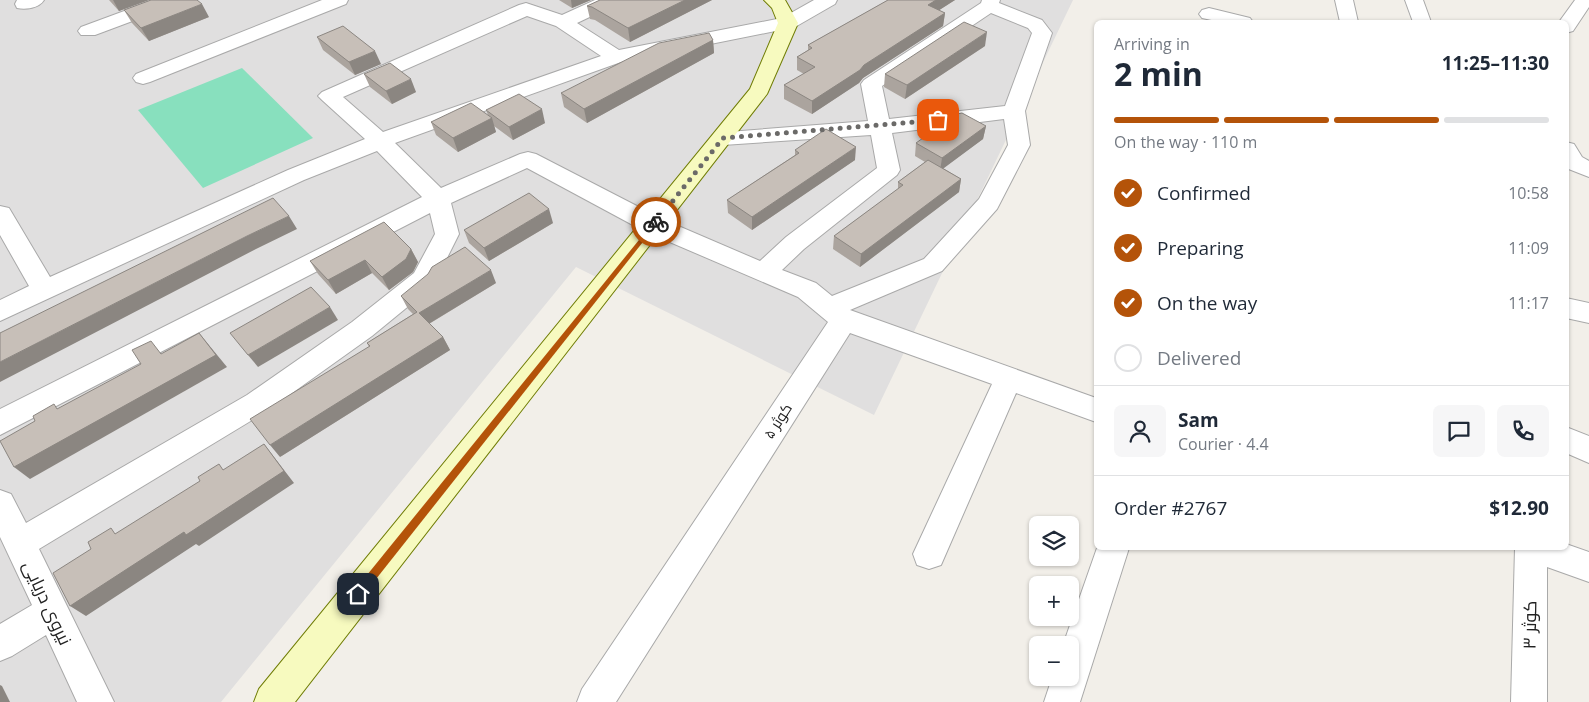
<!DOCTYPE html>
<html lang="en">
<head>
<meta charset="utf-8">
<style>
	:root { --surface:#fff; --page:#f6f6f7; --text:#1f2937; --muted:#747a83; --line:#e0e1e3; --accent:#b45309 }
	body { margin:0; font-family:"Open Sans",Cairo,sans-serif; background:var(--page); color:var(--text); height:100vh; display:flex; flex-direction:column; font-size:19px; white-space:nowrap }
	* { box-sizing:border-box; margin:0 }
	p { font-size:16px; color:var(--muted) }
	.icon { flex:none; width:28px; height:28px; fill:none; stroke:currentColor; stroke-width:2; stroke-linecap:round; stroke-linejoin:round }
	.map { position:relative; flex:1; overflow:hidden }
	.sheet { position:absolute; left:1094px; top:20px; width:475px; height:530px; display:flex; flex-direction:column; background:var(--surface); border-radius:8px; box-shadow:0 1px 4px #0004 }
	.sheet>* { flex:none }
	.buttons { position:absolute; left:1029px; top:516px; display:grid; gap:10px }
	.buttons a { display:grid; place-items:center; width:50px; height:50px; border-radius:8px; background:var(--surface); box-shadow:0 1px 4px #0004; font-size:25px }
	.pin { position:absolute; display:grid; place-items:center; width:42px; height:42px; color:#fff; margin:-21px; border-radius:10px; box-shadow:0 2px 8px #0006 }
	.courier { position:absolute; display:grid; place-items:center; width:50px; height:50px; margin:-25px; border:4px solid #b45309; border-radius:50%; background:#fff; color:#222; box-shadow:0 1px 6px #0007 }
	.overview em { font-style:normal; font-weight:700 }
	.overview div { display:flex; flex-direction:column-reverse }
	.overview { display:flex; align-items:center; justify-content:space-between; height:85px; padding:0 20px }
	h1 { font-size:32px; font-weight:700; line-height:38px }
	.bar { display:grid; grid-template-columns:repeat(4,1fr); gap:8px 5px; align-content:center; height:60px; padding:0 20px }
	.bar i { height:6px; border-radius:4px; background:var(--line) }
	.bar .on { background:var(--accent) }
	.bar p { grid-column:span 4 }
	.line { display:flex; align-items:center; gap:12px; padding:0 20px; border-top:1px solid var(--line) }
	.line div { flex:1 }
	.round { display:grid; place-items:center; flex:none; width:52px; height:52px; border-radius:8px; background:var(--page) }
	ol { padding:0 20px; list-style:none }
	li { display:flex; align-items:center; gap:15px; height:55px }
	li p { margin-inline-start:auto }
	li .icon { padding:5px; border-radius:50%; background:var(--accent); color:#fff; stroke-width:4 }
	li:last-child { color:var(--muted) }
	li i { width:28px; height:28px; border:2px solid var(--line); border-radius:50% }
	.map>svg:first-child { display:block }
	.residential { fill:#e0dfdf }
	.pitch { fill:#88e0be }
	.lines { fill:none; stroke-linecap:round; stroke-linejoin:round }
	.street-casing { stroke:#a9a9a9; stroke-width:2 }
	.secondary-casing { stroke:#707d05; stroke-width:2 }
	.street { fill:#fff; fill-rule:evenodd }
	.secondary { fill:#f7fabf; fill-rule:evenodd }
	.wall { fill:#aba49e }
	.shaded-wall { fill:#8b8681 }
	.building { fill:#c7bfb8; stroke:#8b8681 }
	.route { fill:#b45309 }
	.done { stroke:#6b6a68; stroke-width:5; stroke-dasharray:0 9 }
	.labels { text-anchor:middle; stroke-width:5; stroke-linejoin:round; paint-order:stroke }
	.street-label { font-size:15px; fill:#222; stroke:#fff }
	.near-street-label { font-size:18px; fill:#222; stroke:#fff }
</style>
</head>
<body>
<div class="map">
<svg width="1589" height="702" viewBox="0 0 1589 702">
	<rect width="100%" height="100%" fill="#f2efe9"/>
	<!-- residential -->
	<polygon class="residential" points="0,0 1073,0 874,415 576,267 221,702 0,702"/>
	<!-- pitch -->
	<polygon class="pitch" points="242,68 313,138 203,188 138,110"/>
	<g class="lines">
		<defs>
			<g id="street">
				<path d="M17,0h27c-5,8 -18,10 -27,8l-2,-4z"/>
				<polygon points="154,0 180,0 178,4 95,35 81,35 78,31 81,27"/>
				<polygon points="322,0 348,0 346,4 150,82 143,84 136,82 133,78 136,74"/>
				<path d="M595,0h24l-2,4 -40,19 42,27 163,-32 32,-18h23l-2,4 -40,23 -174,35 -226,81 46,45 79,-34 8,-2 8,2 126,65 98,42 26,-24 91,-69 -6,-33 -148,10 -8,-2 -3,-5 3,-5 153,-12 -7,-37 3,-4 117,-77 1,-3h18l-1,3 43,17 10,13 -27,78 5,34 -33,64 -55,62 -92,39 246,88v24l-80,-29 -75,172 -12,4 -12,-4 -4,-11 79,-170 -142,-51 -234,369h-39l5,-13 246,-367 -30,-25 -154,-66 -117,-63 -76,35 8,31 -26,52 -61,50 -105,75 -228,138 75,153h-37l-31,-67 -34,21 -12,5v-37l32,-19 -32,-68v-47l11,4 15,29 221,-128 105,-73 62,-49 21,-39 -5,-21 -430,222v-26l422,-212 -45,-46 -73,29 -304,141v-21l29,-14 -29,-51v-29l9,2 41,69 238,-107 77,-31 -43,-39 -4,-4 4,-4 197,-87 7,-2 36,12zM991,13l37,15 4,5 -27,73 -116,13 -7,-33zM527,16l29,10 45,30 -218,76 -40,-35zM1004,119l4,26 -29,54 -55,60 -92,37 -16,-13 -34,-13 22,-21 93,-74 3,-5 -8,-37z"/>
				<polygon points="1335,0 1353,0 1358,22 1340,22"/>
				<polygon points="1405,0 1423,0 1431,22 1413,22"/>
				<polygon points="1575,0 1589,0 1589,7 1573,31 1566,33 1566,22 1559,22"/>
				<polygon points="1209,8 1250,18 1253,22 1221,22 1202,18 1199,14 1202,10"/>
				<polygon points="1566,142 1574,144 1582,157 1589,161 1589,177 1566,168"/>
				<polygon points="1566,298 1589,303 1589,323 1566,318"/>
				<polygon points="1566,427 1589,436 1589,463 1566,453"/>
				<polygon points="1566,544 1589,552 1589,582 1547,567 1547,702 1511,702 1515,548 1566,548"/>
				<polygon points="1097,548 1129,548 1080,702 1044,702 1052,678 1070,678 1070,645 1063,645"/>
			</g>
			<polygon id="secondary" points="764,0 785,0 798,23 767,94 295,702 254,702 259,689 750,89 778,23 772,8"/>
		</defs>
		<!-- street casing -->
		<use href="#street" class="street-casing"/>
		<!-- secondary casing -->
		<use href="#secondary" class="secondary-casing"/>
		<!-- street -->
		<use href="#street" class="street"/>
		<!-- secondary -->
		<use href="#secondary" class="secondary"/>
	</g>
	<!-- wall -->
	<g class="wall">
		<polygon points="109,0 149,0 119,11"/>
		<polygon points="559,0 591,0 572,8"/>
		<polygon points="600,0 712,0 630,42 595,20 590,19 587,6"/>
		<polygon points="888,0 955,0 939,10 945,13 943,26 863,78 859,83 812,114 784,99 784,85 804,74 797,70 797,57 808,50 808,45"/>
		<polygon points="124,10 209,17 149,41 132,23"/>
		<polygon points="317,37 381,64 355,75 323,50"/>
		<polygon points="713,40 714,53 587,123 564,107 561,93"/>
		<polygon points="985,46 905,99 884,87 885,74"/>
		<polygon points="364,74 416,92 392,104 370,87"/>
		<polygon points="486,110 545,123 513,140 494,126 496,132 458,152 436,135 431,122 488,115"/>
		<polygon points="986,126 983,139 943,168 961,179 959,192 860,267 833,249 834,236 898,189 898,182 925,162 915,156 916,143"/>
		<polygon points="795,150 855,160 752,230 728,213 727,200 795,155"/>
		<polygon points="553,223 489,261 469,243 464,230"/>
		<polygon points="411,249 418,262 413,272 389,290 372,273 336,294 318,274 310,261"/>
		<polygon points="496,283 429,324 443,337 450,350 280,457 369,347 367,343 413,314 408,309 401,296"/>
	</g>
	<!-- shaded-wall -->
	<g class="shaded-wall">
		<polygon points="113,0 149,0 119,11"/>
		<polygon points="571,0 591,0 572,8"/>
		<polygon points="685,0 712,0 630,42 628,28"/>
		<polygon points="936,0 955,0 927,18 928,5"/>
		<polygon points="202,4 209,17 149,41 141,28"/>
		<polygon points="945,13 943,26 863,78 859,83 812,114 812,101 864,65"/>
		<polygon points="987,32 985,46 905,99 907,85"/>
		<polygon points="713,40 714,53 587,123 584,109"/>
		<polygon points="375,51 381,64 355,75 349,62"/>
		<polygon points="411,79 416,92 392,104 386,91"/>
		<polygon points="542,109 545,123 513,140 509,127"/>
		<polygon points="492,118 496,132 458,152 453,138"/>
		<polygon points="986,126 983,139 940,171 942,158"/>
		<polygon points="856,147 855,160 752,230 752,217"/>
		<polygon points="961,179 959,192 860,267 861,254"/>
		<polygon points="549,209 553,223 489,261 484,248"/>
		<polygon points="289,216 297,229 256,249 0,382 0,362 247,236"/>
		<polygon points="411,249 418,262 413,272 389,290 382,277"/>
		<polygon points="365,260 372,273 336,294 328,280"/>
		<polygon points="491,270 496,283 425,326 419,313"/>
		<polygon points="330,307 338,320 258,367 248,355"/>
		<polygon points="199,333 227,367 30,479 14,467"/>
		<polygon points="443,337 450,350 280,457 270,445"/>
		<polygon points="264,444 294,483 199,546 196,544 86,616 70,606"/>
		<polygon points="0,685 2,686 10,702 0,702"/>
	</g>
	<!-- building -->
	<g class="building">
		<polygon points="151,0 197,0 202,4 141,28 124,10"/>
		<polygon points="600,0 685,0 628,28 592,7 587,6"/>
		<polygon points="888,0 936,0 928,5 945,13 864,65 860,70 812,101 784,85 815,67 797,57 812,48 808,45"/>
		<polygon points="964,22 987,32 907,85 885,74"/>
		<polygon points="343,26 375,51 349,62 317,37"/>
		<polygon points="709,33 713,40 584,109 561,93 659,43"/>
		<polygon points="390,63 411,79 386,91 364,74"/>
		<polygon points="519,94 542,109 509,127 486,110"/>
		<polygon points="471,103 492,118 453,138 431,122"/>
		<polygon points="962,113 986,126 942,158 916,143 957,114"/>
		<polygon points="826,129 856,147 752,217 727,200 799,153 795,150"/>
		<polygon points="928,160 961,179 861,254 834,236 903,185 898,182"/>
		<polygon points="529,193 549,209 484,248 464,230"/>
		<polygon points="273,198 289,216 247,236 0,362 0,333"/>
		<polygon points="384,222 411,249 406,259 382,277 365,260 328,280 310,261"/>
		<polygon points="465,247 491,270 419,313 443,337 270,445 250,419 370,346 367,343 417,312 401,296 428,274 432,267"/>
		<polygon points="311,287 330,307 248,355 230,333"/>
		<polygon points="199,333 216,355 14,467 0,441 35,421 33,416 54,404 57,409 141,364 132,350 151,341 161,354"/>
		<polygon points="264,444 284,471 186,535 184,532 70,606 53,573 91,549 88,542 111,528 115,534 200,481 198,477 219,464 223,470"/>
	</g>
	<!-- route -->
	<polygon class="route" points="656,219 658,220 658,223 361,598 354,598 354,591"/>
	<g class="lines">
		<!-- done -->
		<polyline class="done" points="656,222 723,138 938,120"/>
	</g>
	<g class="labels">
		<!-- street labels -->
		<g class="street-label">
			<text transform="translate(778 421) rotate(-57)" y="5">کوثر ۵</text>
		</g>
		<!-- near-street labels -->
		<g class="near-street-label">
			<text transform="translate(47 603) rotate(65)" y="6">نیروی دریایی</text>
			<text transform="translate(1530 625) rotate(-89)" y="6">کوثر ۳</text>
		</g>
	</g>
</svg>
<div class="buttons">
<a><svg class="icon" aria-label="layers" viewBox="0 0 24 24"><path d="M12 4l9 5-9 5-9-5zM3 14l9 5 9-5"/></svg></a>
<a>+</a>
<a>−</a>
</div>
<div class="pin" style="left:938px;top:120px;background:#ea580c"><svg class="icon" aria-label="bag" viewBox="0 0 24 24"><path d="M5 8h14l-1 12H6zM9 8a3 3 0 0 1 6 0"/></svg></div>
<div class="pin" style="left:358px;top:594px;background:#1f2937"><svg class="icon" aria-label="home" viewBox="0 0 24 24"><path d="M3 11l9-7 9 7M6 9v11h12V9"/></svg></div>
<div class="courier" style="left:656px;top:222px"><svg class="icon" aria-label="bike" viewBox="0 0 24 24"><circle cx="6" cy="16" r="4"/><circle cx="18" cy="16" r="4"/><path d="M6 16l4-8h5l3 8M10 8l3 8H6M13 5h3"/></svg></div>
<section class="sheet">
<div class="overview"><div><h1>2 min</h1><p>Arriving in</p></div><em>11:25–11:30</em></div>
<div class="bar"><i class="on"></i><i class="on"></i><i class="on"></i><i></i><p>On the way · 110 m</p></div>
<ol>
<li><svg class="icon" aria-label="check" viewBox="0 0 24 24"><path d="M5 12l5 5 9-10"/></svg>Confirmed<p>10:58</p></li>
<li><svg class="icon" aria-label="check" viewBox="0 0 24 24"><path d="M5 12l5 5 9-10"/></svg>Preparing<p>11:09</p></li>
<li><svg class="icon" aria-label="check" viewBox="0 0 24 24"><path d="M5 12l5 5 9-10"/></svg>On the way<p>11:17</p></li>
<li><i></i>Delivered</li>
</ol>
<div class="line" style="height:90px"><a class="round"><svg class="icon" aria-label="person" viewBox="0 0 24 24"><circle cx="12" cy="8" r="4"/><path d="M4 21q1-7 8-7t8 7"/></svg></a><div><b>Sam</b><p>Courier · 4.4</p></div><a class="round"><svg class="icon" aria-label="chat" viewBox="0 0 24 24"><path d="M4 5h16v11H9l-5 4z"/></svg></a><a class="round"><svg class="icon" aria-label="phone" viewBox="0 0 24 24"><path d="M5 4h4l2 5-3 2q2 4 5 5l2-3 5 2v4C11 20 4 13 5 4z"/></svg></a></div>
<div class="line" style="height:65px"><div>Order #2767</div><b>$12.90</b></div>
</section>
</div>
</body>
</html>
